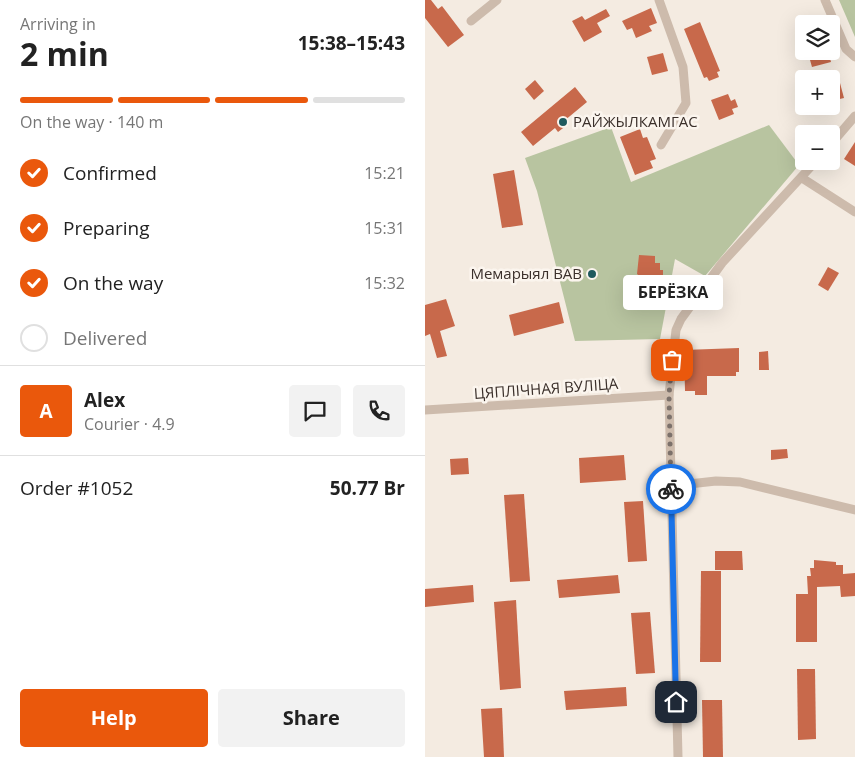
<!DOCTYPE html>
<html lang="en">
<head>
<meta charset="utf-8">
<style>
	:root { --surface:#fff; --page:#f2f2f2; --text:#222; --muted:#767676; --line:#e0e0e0; --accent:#ea580c }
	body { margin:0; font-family:"Open Sans",sans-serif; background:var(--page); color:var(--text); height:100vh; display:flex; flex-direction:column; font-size:19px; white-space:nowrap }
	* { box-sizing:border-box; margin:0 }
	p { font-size:16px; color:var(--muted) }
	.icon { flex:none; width:28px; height:28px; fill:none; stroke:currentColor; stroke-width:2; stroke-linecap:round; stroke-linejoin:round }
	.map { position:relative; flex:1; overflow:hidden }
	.drawer { display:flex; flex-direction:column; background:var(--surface); width:425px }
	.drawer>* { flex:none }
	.fabs { position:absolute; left:370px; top:15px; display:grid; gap:10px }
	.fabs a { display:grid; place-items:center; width:45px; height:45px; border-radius:5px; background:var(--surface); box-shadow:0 5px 20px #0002; font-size:25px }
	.pin { position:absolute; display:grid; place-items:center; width:42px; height:42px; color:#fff; margin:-21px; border-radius:10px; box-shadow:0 2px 8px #0006 }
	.courier { position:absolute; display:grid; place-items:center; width:50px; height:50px; margin:-25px; border:4px solid #1a73e8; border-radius:50%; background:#fff; color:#222; box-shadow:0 1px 6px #0007 }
	.bubble { position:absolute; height:35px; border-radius:5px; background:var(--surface); box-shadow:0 5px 20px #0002; font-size:16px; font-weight:700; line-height:35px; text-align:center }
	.head em { font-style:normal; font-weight:700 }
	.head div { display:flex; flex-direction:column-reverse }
	.head { display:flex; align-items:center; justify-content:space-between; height:85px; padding:0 20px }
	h1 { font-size:32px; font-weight:700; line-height:38px }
	.bar { display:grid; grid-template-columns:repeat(4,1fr); gap:8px 5px; align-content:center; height:60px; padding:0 20px }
	.bar i { height:6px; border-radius:4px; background:var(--line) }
	.bar .current { background:var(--accent) }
	.bar p { grid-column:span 4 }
	.line { display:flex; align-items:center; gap:12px; padding:0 20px; border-top:1px solid var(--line) }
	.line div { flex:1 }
	.round { display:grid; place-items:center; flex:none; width:52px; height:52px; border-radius:5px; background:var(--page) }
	ol { padding:0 20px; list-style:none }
	li { display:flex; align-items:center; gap:15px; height:55px }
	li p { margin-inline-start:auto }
	li .icon { padding:5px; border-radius:50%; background:var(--accent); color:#fff; stroke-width:4 }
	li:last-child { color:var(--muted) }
	li i { width:28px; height:28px; border:2px solid var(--line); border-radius:50% }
	.cta { display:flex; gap:10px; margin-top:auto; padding:10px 20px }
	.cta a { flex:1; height:58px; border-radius:5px; background:var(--accent); color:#fff; font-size:20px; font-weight:700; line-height:58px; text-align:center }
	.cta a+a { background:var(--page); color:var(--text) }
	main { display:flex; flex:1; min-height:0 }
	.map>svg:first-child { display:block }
	.green { fill:#b8c4a0 }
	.building { fill:#c8694b }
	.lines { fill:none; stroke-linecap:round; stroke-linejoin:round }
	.street { stroke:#cdbbac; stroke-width:9 }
	.done { stroke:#7c716b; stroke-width:5; stroke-dasharray:0 9 }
	.route { stroke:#1a73e8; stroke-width:6 }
	.poi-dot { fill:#1f5a5e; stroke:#fbf5ee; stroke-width:2 }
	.labels { text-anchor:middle; stroke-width:5; stroke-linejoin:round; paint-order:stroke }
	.poi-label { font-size:15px; fill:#3b302b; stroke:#fbf5ee; text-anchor:start }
	.street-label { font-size:15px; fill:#3b302b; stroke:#fbf5ee }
</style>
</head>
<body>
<main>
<section class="drawer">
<div class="head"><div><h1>2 min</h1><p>Arriving in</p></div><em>15:38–15:43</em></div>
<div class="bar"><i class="current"></i><i class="current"></i><i class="current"></i><i></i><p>On the way · 140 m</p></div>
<ol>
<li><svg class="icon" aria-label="check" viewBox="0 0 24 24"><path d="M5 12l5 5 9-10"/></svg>Confirmed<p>15:21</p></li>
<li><svg class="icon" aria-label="check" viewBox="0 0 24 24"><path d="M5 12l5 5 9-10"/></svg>Preparing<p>15:31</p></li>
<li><svg class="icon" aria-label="check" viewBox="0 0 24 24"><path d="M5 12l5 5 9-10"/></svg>On the way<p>15:32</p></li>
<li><i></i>Delivered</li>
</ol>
<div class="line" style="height:90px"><b class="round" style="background:var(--accent);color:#fff">A</b><div><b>Alex</b><p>Courier · 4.9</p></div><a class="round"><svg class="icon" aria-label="chat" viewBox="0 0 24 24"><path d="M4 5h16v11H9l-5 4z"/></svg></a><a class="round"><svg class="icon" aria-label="phone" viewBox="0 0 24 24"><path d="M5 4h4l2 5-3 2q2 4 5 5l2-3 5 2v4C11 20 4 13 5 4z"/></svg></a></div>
<div class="line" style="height:65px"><div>Order #1052</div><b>50.77 Br</b></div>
<div class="cta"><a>Help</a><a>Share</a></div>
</section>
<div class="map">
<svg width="430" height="757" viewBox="0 0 430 757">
	<rect width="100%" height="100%" fill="#f4ebe1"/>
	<!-- green -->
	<g class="green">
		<polygon points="414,0 430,0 430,37"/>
		<polygon points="344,125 374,165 280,276 250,259 235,339 150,341 112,191 100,158 186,127 206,182"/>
	</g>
	<!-- building -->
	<g class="building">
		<polygon points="0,0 6,0 13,9 17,6 39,35 23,47 0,18"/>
		<polygon points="226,8 232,23 224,26 227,31 211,38 207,28 202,30 197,21"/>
		<polygon points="181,9 185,16 172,23 177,32 159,42 147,21 157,16 160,20"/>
		<polygon points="275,22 295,71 292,72 294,77 284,81 282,77 279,78 259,29"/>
		<polygon points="389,51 403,51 406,62 387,67 383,53"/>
		<polygon points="238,53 243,71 227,75 222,57"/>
		<polygon points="110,80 119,91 109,100 100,89"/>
		<polygon points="415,83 419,98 406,101 406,85"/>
		<polygon points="150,87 162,102 139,121 142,125 133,132 130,128 108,146 96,132"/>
		<polygon points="303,94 306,101 310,99 313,107 307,109 309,114 294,120 286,100"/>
		<polygon points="215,129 218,138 222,137 231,159 225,161 228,168 210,175 195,137"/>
		<polygon points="430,142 430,166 419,159"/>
		<polygon points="89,170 98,225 77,228 68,174"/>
		<polygon points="214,255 230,256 230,263 235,263 235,270 238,270 238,279 233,279 233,283 217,283 217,278 212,274"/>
		<polygon points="403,267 414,273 403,291 393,285"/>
		<polygon points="21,299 30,326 15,331 22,356 12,358 5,334 0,336 0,305"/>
		<polygon points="134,302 139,323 89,336 84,315"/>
		<polygon points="314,348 314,372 311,372 311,376 282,376 282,395 270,395 270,391 260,391 259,350"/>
		<polygon points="343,351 344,370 334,370 334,352"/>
		<polygon points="362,449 363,458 346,460 346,450"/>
		<polygon points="199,455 201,480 155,483 154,458"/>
		<polygon points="43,458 44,474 26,475 25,459"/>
		<polygon points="99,494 105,581 85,582 79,495"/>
		<polygon points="218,501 222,561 203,562 199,502"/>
		<polygon points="290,551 317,551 318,570 290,570"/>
		<polygon points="389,560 411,562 411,565 418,565 418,574 430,573 430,596 416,597 415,586 392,587 392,642 371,642 371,594 383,594 382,576 386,576 385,568 389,568"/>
		<polygon points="276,571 296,571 296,662 275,662"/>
		<polygon points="193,575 195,593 134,598 132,580"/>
		<polygon points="48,585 49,602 0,607 0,589"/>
		<polygon points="91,600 96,688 75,690 69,602"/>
		<polygon points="225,612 230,673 211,674 206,613"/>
		<polygon points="372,669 390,669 391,739 373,740"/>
		<polygon points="201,687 202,706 141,710 139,691"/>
		<polygon points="277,700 297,700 298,757 278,757"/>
		<polygon points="77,708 79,757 59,757 56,709"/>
	</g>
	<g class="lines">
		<!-- street -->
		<g class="street">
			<polyline points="234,0 258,67 261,103 236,145"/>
			<polyline points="400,0 421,49 430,57"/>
			<polyline points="46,21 72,0"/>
			<polyline points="406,144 430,116"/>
			<polyline points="377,178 430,212"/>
			<polyline points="0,410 244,395"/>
			<polyline points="246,486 291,481 315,482 430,510"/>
			<polyline points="253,757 244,395 251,330 256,319 297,263 391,161"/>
		</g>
	</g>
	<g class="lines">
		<!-- done -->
		<polyline class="done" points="246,489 244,395 247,360"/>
		<!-- route -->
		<polyline class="route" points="246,489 251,702"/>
	</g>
	<!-- markers -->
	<g class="poi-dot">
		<circle cx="138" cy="122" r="5"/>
		<circle cx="167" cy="274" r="5"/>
	</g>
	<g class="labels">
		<!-- poi labels -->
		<g class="poi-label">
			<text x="148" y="127">РАЙЖЫЛКАМГАС</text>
			<text x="157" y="279" text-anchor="end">Мемарыял ВАВ</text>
		</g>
		<!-- street labels -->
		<g class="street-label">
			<text transform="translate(121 389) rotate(-4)" y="5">ЦЯПЛІЧНАЯ ВУЛІЦА</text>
		</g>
	</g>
</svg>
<div class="fabs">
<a><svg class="icon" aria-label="layers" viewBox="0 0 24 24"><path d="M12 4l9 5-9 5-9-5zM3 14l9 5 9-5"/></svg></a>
<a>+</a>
<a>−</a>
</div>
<div class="pin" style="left:247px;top:360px;background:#ea580c"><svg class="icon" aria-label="bag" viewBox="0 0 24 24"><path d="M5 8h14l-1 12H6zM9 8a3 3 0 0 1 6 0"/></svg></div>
<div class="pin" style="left:251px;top:702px;background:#1f2937"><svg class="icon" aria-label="home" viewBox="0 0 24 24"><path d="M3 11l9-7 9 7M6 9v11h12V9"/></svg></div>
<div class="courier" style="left:246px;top:489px"><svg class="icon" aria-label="bike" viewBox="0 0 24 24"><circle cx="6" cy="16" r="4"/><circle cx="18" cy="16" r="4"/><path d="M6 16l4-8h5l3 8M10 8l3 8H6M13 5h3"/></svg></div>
<div class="bubble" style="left:198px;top:275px;width:100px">БЕРЁЗКА</div>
</div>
</main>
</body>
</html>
